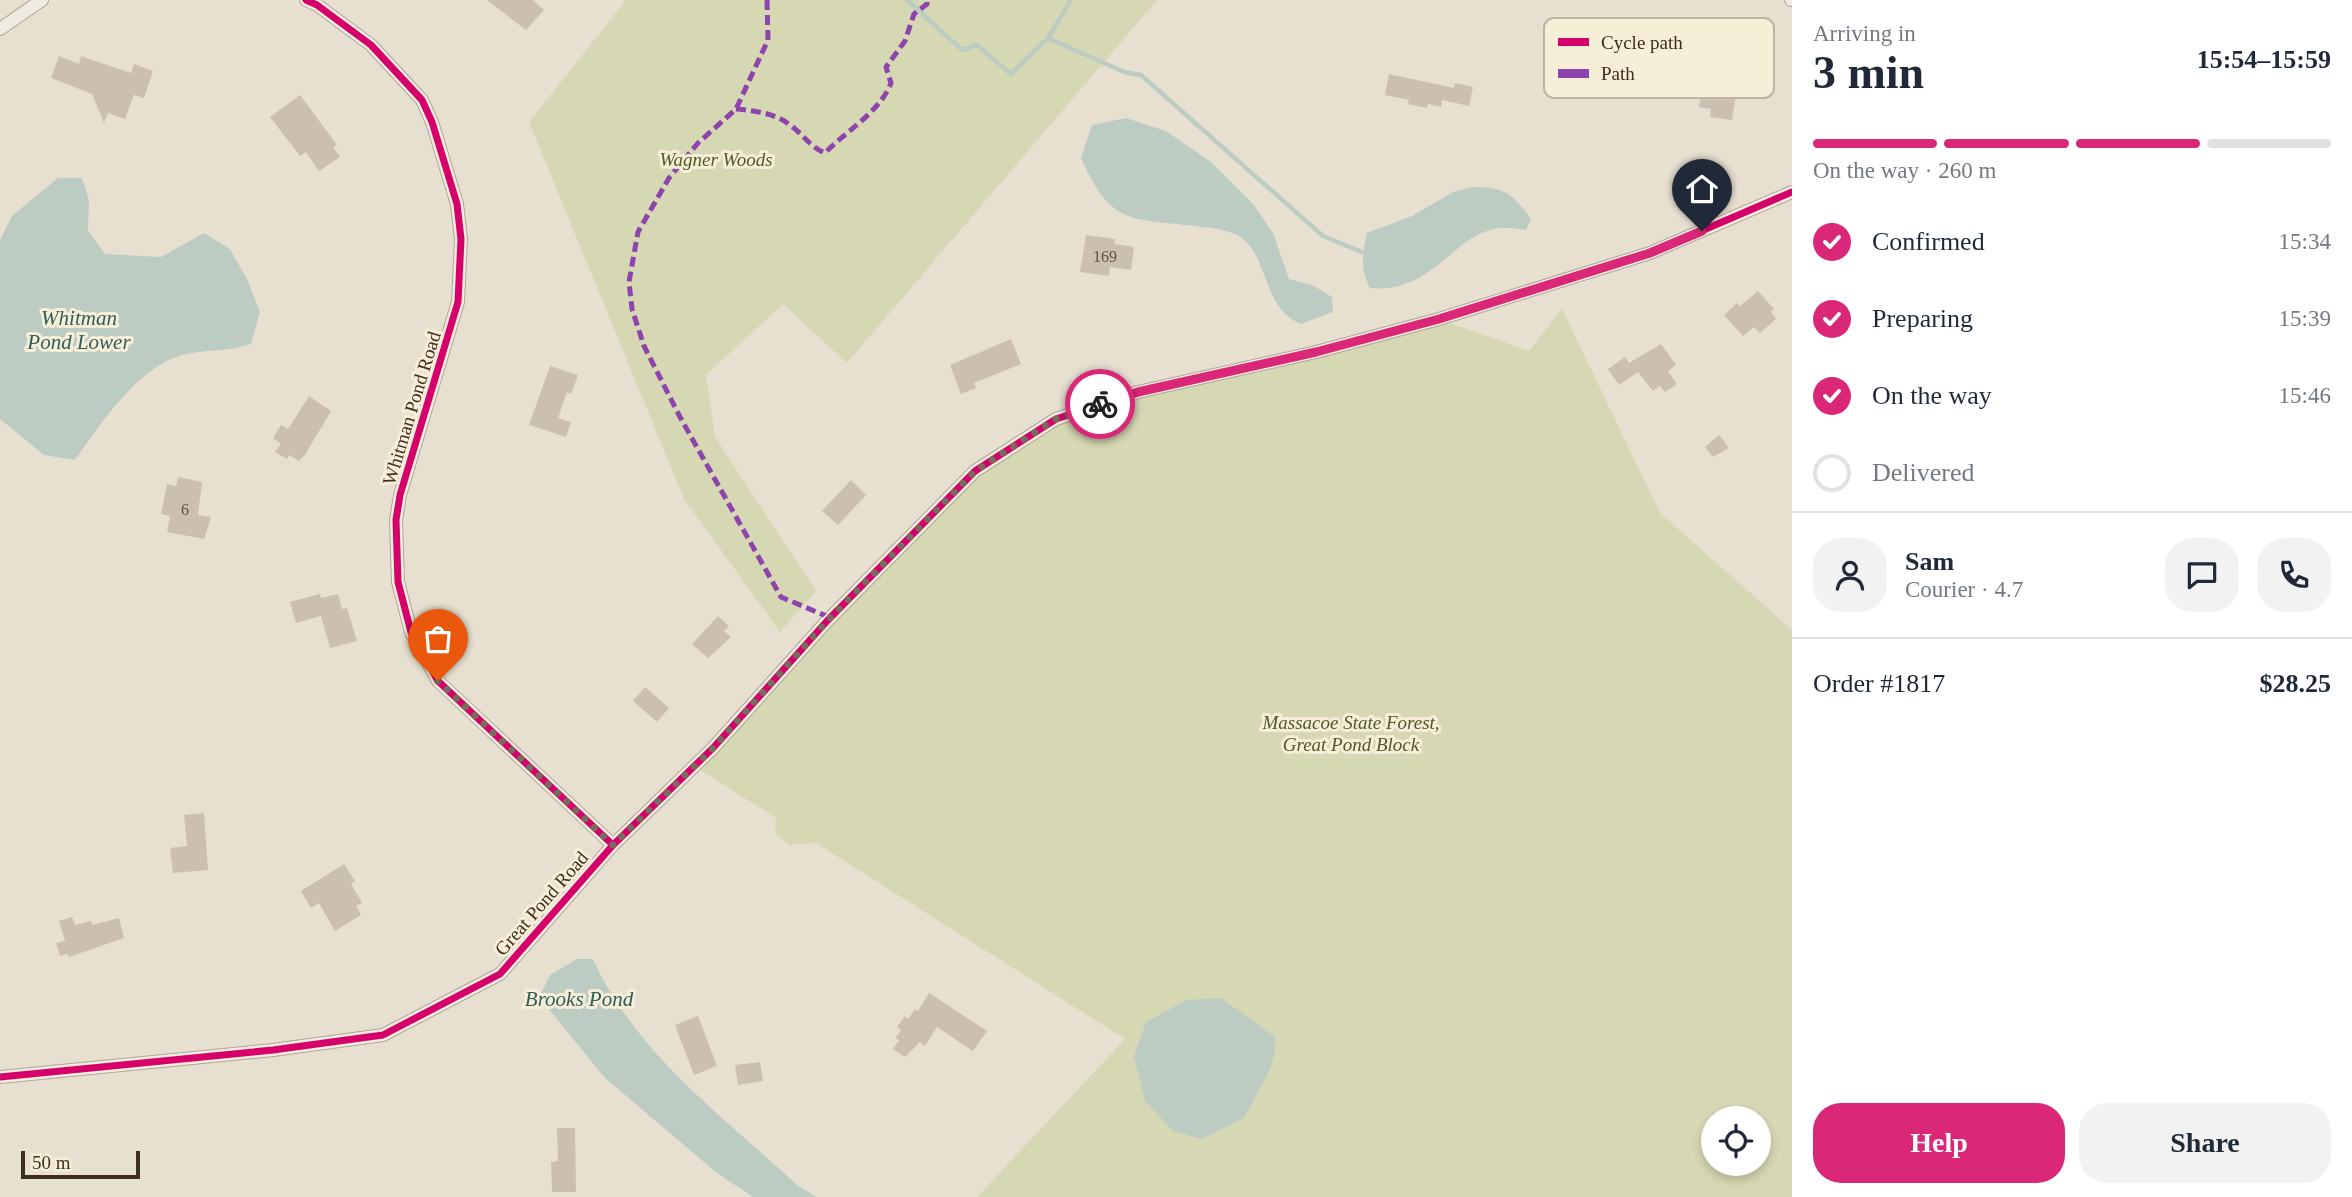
<!DOCTYPE html>
<html lang="en">
<head>
<meta charset="utf-8">
<style>
	:root { --surface:#fff; --page:#f2f2f3; --text:#1f2937; --muted:#747a83; --line:#e0e1e3; --accent:#db2777 }
	body { margin:0; font-family:Georgia,serif; background:var(--page); color:var(--text); height:100vh; display:flex; flex-direction:column; font-size:26px; white-space:nowrap }
	* { box-sizing:border-box; margin:0 }
	p { font-size:23px; color:var(--muted) }
	.icon { flex:none; width:38px; height:38px; fill:none; stroke:currentColor; stroke-width:2; stroke-linecap:round; stroke-linejoin:round }
	.map { position:relative; flex:1; overflow:hidden }
	.drawer { display:flex; flex-direction:column; background:var(--surface); width:560px }
	.drawer>* { flex:none }
	.fabs { position:absolute; left:1701px; top:1106px; display:grid; gap:14px }
	.fabs a { display:grid; place-items:center; width:70px; height:70px; border-radius:50%; background:var(--surface); box-shadow:0 4px 10px #0003; font-size:35px }
	.scale { position:absolute; left:21px; bottom:18px; width:119px; box-sizing:border-box; padding-left:7px; border:4px solid #3d2e20; border-top:0; font-size:19px; line-height:24px; white-space:nowrap; color:#3d2e20; -webkit-text-stroke:5px #f7eed8; paint-order:stroke }
	.pin { position:absolute; display:grid; place-items:center; width:60px; height:60px; color:#fff; margin:-72px -30px; border-radius:50% 50% 50% 0; rotate:-45deg; box-shadow:0 0 7px #0007 }
	.pin .icon { rotate:45deg }
	.courier { position:absolute; display:grid; place-items:center; width:70px; height:70px; margin:-35px; border:5px solid #db2777; border-radius:50%; background:#fff; color:#222; box-shadow:0 2px 9px #0007 }
	.overview em { font-style:normal; font-weight:700 }
	.overview div { display:flex; flex-direction:column-reverse }
	.overview { display:flex; align-items:center; justify-content:space-between; height:119px; padding:0 21px }
	h1 { font-size:46px; font-weight:700; line-height:52px }
	.bar { display:grid; grid-template-columns:repeat(4,1fr); gap:10px 7px; align-content:center; height:84px; padding:0 21px }
	.bar i { height:9px; border-radius:5px; background:var(--line) }
	.bar .current { background:var(--accent) }
	.bar p { grid-column:span 4 }
	.line { display:flex; align-items:center; gap:18px; padding:0 21px; border-top:2px solid var(--line) }
	.line div { flex:1 }
	.round { display:grid; place-items:center; flex:none; width:74px; height:74px; border-radius:28px; background:var(--page) }
	ol { padding:0 21px; list-style:none }
	li { display:flex; align-items:center; gap:21px; height:77px }
	li p { margin-inline-start:auto }
	li .icon { padding:7px; border-radius:50%; background:var(--accent); color:#fff; stroke-width:4 }
	li:last-child { color:var(--muted) }
	li i { width:38px; height:38px; border:4px solid var(--line); border-radius:50% }
	.cta { display:flex; gap:14px; margin-top:auto; padding:14px 21px }
	.cta a { flex:1; height:80px; border-radius:28px; background:var(--accent); color:#fff; font-size:28px; font-weight:700; line-height:80px; text-align:center }
	.cta a+a { background:var(--page); color:var(--text) }
	main { display:flex; flex:1; min-height:0 }
	.map>svg:first-child { display:block }
	.green { fill:#d6d7b3; fill-rule:evenodd }
	.water { fill:#bcccc2 }
	.lines { fill:none; stroke-linecap:round; stroke-linejoin:round }
	.stream { stroke:#bcccc2; stroke-width:4.5 }
	.building { fill:#cbbfb2 }
	.minor-casing { stroke:#ada599; stroke-width:14 }
	.minor { stroke:#efebe3; stroke-width:12 }
	.quiet { stroke:#8e44ad; stroke-width:5; stroke-dasharray:10 5; stroke-linecap:butt }
	.cycleway-casing { stroke:#f7eed8; stroke-width:11 }
	.cycleway { stroke:#d6006c; stroke-width:7 }
	.done { stroke:#786c5e; stroke-width:7; stroke-dasharray:0 12.6 }
	.route { stroke:#db2777; stroke-width:9 }
	.labels { text-anchor:middle; stroke-width:6; stroke-linejoin:round; paint-order:stroke }
	.number-label { font-size:16px; fill:#605244 }
	.park-label { font-size:19px; font-style:italic; fill:#4d5a26; stroke:#f7eed8 }
	.street-label { font-size:19px; fill:#3d2e20; stroke:#f7eed8 }
	.water-label { font-size:21px; font-style:italic; fill:#2f5d5a; stroke:#f7eed8 }
	.key { fill:#f7eed8; stroke:#bfb4a1; stroke-width:2 }
	.key-label { font-size:19px; fill:#3d2e20 }
</style>
</head>
<body>
<main>
<div class="map">
<svg width="1792" height="1197" viewBox="0 0 1792 1197">
	<rect width="100%" height="100%" fill="#e7e0d1"/>
	<!-- green -->
	<g class="green">
		<polygon points="626,0 1157,0 847,363 783,304 706,375 715,437 816,591 780,632 684,499 529,122"/>
		<path d="M1562,309l98,204 132,117v567h-815l148,-158 -309,-196 -26,2 -15,-11 1,-16 -82,-52 281,-295 81,-52 383,-100 90,32zM1713,1118h46v46h-46z"/>
	</g>
	<!-- water -->
	<g class="water">
		<path d="M1126,118l40,13 45,31 43,43 19,28 16,46 25,7 18,11 1,15 -32,12c-41,-17 -31,-71 -64,-89 -10,-5 -24,-7 -36,-8 -68,-10 -89,2 -120,-69l11,-33z"/>
		<path d="M58,178h24l7,22 -1,31 17,23 56,3 43,-24 26,16 18,32 12,31 -9,32c-24,8 -46,5 -69,11 -43,11 -83,70 -107,105l-31,-5 -44,-36v-179l12,-24z"/>
		<path d="M1473,187c32,0 40,7 58,32l-5,11c-8,-1 -19,-3 -27,-2 -47,6 -65,66 -129,60 -10,-18 -8,-35 -3,-55l45,-17 41,-24z"/>
		<path d="M577,959h16c42,94 131,158 204,226l20,12h-64l-36,-24 -112,-95 -66,-81 11,-22z"/>
		<polygon points="1221,998 1275,1037 1275,1053 1269,1071 1244,1118 1202,1139 1173,1131 1145,1101 1134,1056 1146,1022 1187,1000"/>
	</g>
	<g class="lines">
		<!-- stream -->
		<g class="stream">
			<polyline points="907,0 962,50 977,45 1011,74 1048,38 1071,0"/>
			<polyline points="1048,38 1124,72 1141,75 1323,236 1362,252"/>
		</g>
	</g>
	<!-- building -->
	<g class="building">
		<polygon points="487,0 533,0 544,10 526,30"/>
		<polygon points="59,56 79,64 81,56 131,73 134,64 153,71 144,98 134,95 125,119 108,113 104,123 92,94 51,78"/>
		<polygon points="1717,60 1749,67 1747,81 1738,80 1732,120 1710,117 1711,109 1699,107 1701,92 1712,94"/>
		<polygon points="1389,74 1454,88 1455,83 1473,87 1469,106 1442,100 1441,107 1428,104 1427,108 1408,104 1409,100 1385,95"/>
		<polygon points="300,95 337,145 333,147 340,157 319,171 306,152 300,156 270,117"/>
		<polygon points="1086,235 1115,239 1114,244 1134,247 1131,270 1110,267 1109,276 1080,272"/>
		<polygon points="1758,291 1774,309 1771,312 1776,319 1760,333 1754,327 1743,336 1724,315 1737,303 1740,306"/>
		<polygon points="1011,339 1021,364 974,383 976,388 961,394 950,365"/>
		<polygon points="1661,344 1676,365 1668,371 1677,384 1665,392 1660,386 1653,391 1638,372 1619,385 1608,369 1625,357 1629,363"/>
		<polygon points="550,366 578,375 571,394 567,392 558,418 571,422 566,437 529,425"/>
		<polygon points="309,396 331,411 305,455 299,461 289,455 287,459 275,452 281,444 273,438 281,425 288,429"/>
		<polygon points="1719,435 1729,448 1713,457 1705,447"/>
		<polygon points="178,477 202,482 198,515 211,517 204,539 167,532 170,516 161,514 167,484 176,486"/>
		<polygon points="851,480 866,495 838,525 822,511"/>
		<polygon points="320,594 321,598 338,594 342,609 347,608 357,641 330,648 321,616 296,623 290,602"/>
		<polygon points="718,616 729,626 724,631 731,637 708,658 692,644"/>
		<polygon points="645,687 669,708 657,722 633,701"/>
		<polygon points="204,813 208,870 173,873 170,848 187,846 184,815"/>
		<polygon points="344,864 355,881 351,884 362,903 356,906 361,915 335,931 319,903 311,908 301,891"/>
		<polygon points="72,917 75,925 91,921 92,925 119,918 124,938 69,957 68,954 60,956 56,943 65,941 59,921"/>
		<polygon points="929,993 987,1031 973,1051 937,1027 925,1046 920,1042 905,1057 893,1049 899,1040 895,1038 901,1030 897,1027 905,1016 908,1019 915,1009 918,1011"/>
		<polygon points="698,1016 717,1066 694,1075 675,1025"/>
		<polygon points="760,1062 763,1081 738,1085 735,1065"/>
		<polygon points="557,1128 575,1128 576,1192 552,1192 551,1162 558,1161"/>
	</g>
	<g class="lines">
		<defs>
			<g id="minor">
				<polyline points="306,0 317,5 371,45 422,100 432,122 457,204 461,239 458,302 400,495 396,520 398,582 411,632 438,681 613,845"/>
				<polyline points="1791,0 1792,0"/>
				<polyline points="0,29 42,0"/>
				<polyline points="0,1077 273,1050 383,1035 500,974 613,845 713,748 827,621 975,471 1056,419 1138,392 1316,352 1439,319 1650,253 1792,192"/>
			</g>
		</defs>
		<!-- minor casing -->
		<use href="#minor" class="minor-casing"/>
		<!-- minor -->
		<use href="#minor" class="minor"/>
		<!-- quiet -->
		<g class="quiet">
			<polyline points="767,0 768,40 736,109 698,143 669,178 638,232 629,282 632,309 644,346 680,417 781,597 831,618"/>
			<path d="M736,109c19,2 39,4 54,16 14,10 19,21 35,28 21,-22 55,-41 66,-70l-5,-16 19,-26 9,-27 13,-10v-4"/>
		</g>
		<defs>
			<g id="cycleway">
				<polyline points="306,0 317,5 371,45 422,100 432,122 457,204 461,239 458,302 400,495 396,520 398,582 411,632 438,681 613,845"/>
				<polyline points="0,1077 273,1050 383,1035 500,974 613,845 713,748 827,621 975,471 1056,419 1138,392 1316,352 1439,319 1650,253 1792,192"/>
			</g>
		</defs>
		<!-- cycleway casing -->
		<use href="#cycleway" class="cycleway-casing"/>
		<!-- cycleway -->
		<use href="#cycleway" class="cycleway"/>
	</g>
	<g class="lines">
		<!-- done -->
		<polyline class="done" points="438,681 613,845 713,748 827,621 975,471 1056,419 1100,404"/>
		<!-- route -->
		<polyline class="route" points="1100,404 1138,392 1316,352 1439,319 1650,253 1702,231"/>
	</g>
	<g class="labels">
		<!-- number labels -->
		<g class="number-label">
			<text x="1105" y="262">169</text>
			<text x="185" y="515">6</text>
		</g>
		<!-- park labels -->
		<g class="park-label">
			<text x="716" y="166">Wagner Woods</text>
			<text x="1351" y="729">Massacoe State Forest,<tspan x="1351" dy="22">Great Pond Block</tspan></text>
		</g>
		<!-- street labels -->
		<g class="street-label">
			<text transform="translate(411 408) rotate(-73)" y="7">Whitman Pond Road</text>
			<text transform="translate(541 903) rotate(-49)" y="7">Great Pond Road</text>
		</g>
		<!-- water labels -->
		<g class="water-label">
			<text x="79" y="325">Whitman<tspan x="79" dy="24">Pond Lower</tspan></text>
			<text x="579" y="1006">Brooks Pond</text>
		</g>
	</g>
	<!-- legend -->
	<rect x="1544" y="18" width="230" height="80" rx="10" class="key"/>
	<rect x="1558" y="38" width="31" height="8" fill="#d6006c"/>
	<rect x="1558" y="69" width="31" height="9" fill="#8e44ad"/>
	<g class="key-label">
		<text x="1601" y="49">Cycle path</text>
		<text x="1601" y="80">Path</text>
	</g>
</svg>
<div class="fabs">
<a><svg class="icon" aria-label="locate" viewBox="0 0 24 24"><circle cx="12" cy="12" r="6"/><path d="M12 2v4M12 18v4M2 12h4M18 12h4"/></svg></a>
</div>
<div class="scale">50 m</div>
<div class="pin" style="left:438px;top:681px;background:#ea580c"><svg class="icon" aria-label="bag" viewBox="0 0 24 24"><path d="M5 8h14l-1 12H6zM9 8a3 3 0 0 1 6 0"/></svg></div>
<div class="pin" style="left:1702px;top:231px;background:#1f2937"><svg class="icon" aria-label="home" viewBox="0 0 24 24"><path d="M3 11l9-7 9 7M6 9v11h12V9"/></svg></div>
<div class="courier" style="left:1100px;top:404px"><svg class="icon" aria-label="bike" viewBox="0 0 24 24"><circle cx="6" cy="16" r="4"/><circle cx="18" cy="16" r="4"/><path d="M6 16l4-8h5l3 8M10 8l3 8H6M13 5h3"/></svg></div>
</div>
<section class="drawer">
<div class="overview"><div><h1>3 min</h1><p>Arriving in</p></div><em>15:54–15:59</em></div>
<div class="bar"><i class="current"></i><i class="current"></i><i class="current"></i><i></i><p>On the way · 260 m</p></div>
<ol>
<li><svg class="icon" aria-label="check" viewBox="0 0 24 24"><path d="M5 12l5 5 9-10"/></svg>Confirmed<p>15:34</p></li>
<li><svg class="icon" aria-label="check" viewBox="0 0 24 24"><path d="M5 12l5 5 9-10"/></svg>Preparing<p>15:39</p></li>
<li><svg class="icon" aria-label="check" viewBox="0 0 24 24"><path d="M5 12l5 5 9-10"/></svg>On the way<p>15:46</p></li>
<li><i></i>Delivered</li>
</ol>
<div class="line" style="height:126px"><a class="round"><svg class="icon" aria-label="person" viewBox="0 0 24 24"><circle cx="12" cy="8" r="4"/><path d="M4 21q1-7 8-7t8 7"/></svg></a><div><b>Sam</b><p>Courier · 4.7</p></div><a class="round"><svg class="icon" aria-label="chat" viewBox="0 0 24 24"><path d="M4 5h16v11H9l-5 4z"/></svg></a><a class="round"><svg class="icon" aria-label="phone" viewBox="0 0 24 24"><path d="M5 4h4l2 5-3 2q2 4 5 5l2-3 5 2v4C11 20 4 13 5 4z"/></svg></a></div>
<div class="line" style="height:91px"><div>Order #1817</div><b>$28.25</b></div>
<div class="cta"><a>Help</a><a>Share</a></div>
</section>
</main>
</body>
</html>
